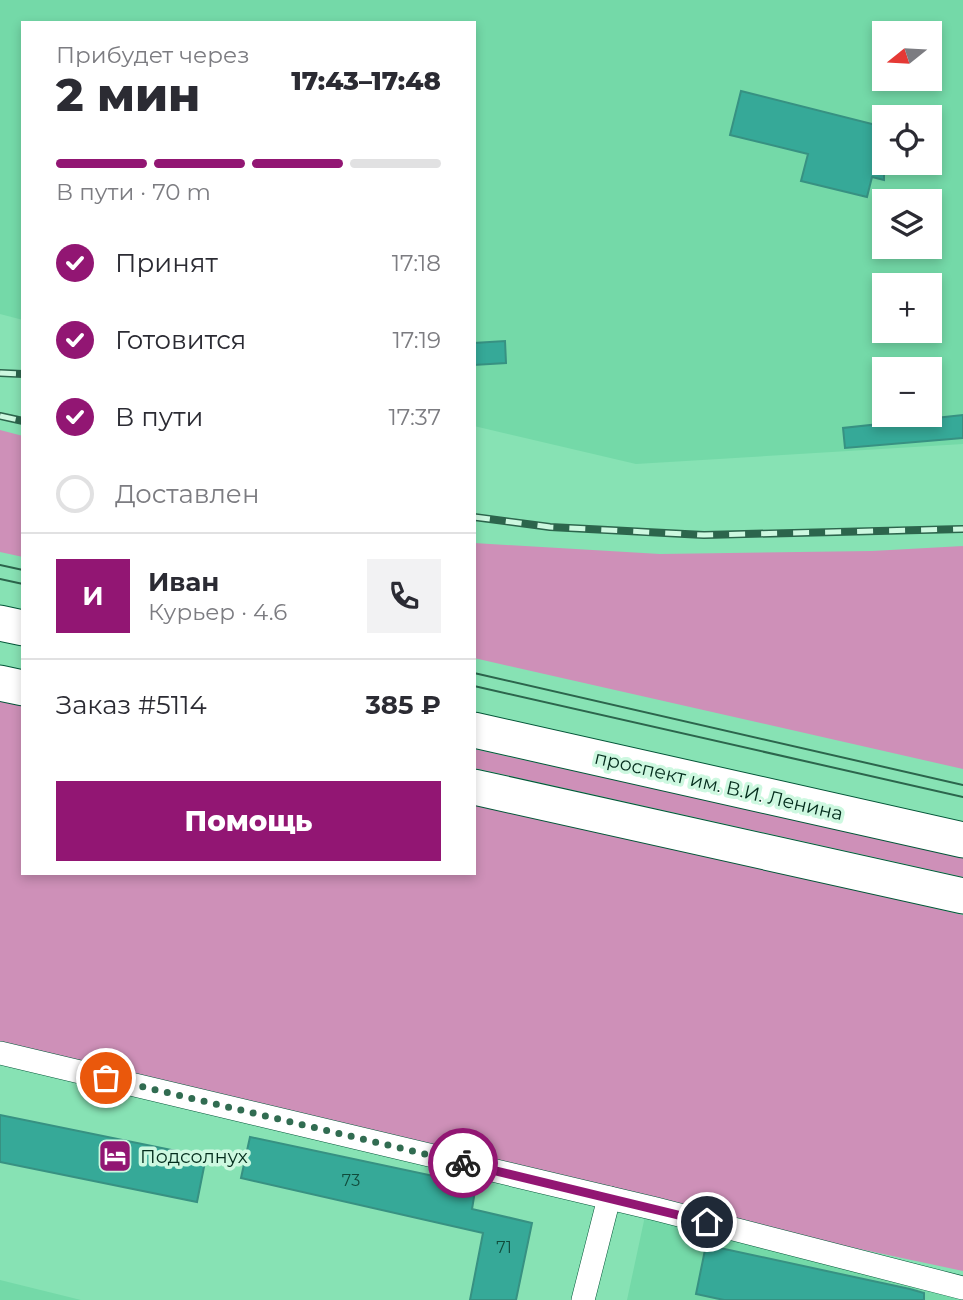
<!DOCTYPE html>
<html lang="ru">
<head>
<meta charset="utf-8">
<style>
	:root { --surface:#fff; --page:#f2f2f3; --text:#2b2b33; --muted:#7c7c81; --line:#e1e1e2; --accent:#921673 }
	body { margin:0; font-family:Montserrat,sans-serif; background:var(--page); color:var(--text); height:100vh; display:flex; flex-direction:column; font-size:26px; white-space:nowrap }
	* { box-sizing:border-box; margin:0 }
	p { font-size:23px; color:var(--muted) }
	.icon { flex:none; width:38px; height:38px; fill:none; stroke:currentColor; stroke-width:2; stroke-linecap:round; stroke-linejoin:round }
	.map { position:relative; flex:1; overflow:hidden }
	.details { position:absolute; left:21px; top:21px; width:455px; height:854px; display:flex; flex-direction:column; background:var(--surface); border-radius:0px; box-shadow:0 4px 10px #0003 }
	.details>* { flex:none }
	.needle { width:46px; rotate:252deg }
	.tools { position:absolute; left:872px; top:21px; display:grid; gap:14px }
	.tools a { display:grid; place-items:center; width:70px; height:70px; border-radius:0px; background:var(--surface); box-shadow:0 4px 10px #0003; font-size:35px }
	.pin { position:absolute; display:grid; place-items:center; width:60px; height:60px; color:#fff; margin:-30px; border:4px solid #fff; border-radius:50%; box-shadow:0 2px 7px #0007 }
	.courier { position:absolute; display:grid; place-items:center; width:70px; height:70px; margin:-35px; border:5px solid #921673; border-radius:50%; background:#fff; color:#222; box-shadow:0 2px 9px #0007 }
	.headline em { font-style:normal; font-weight:800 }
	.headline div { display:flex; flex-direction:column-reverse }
	.headline { display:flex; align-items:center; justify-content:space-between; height:119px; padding:0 35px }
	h1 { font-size:46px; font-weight:800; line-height:52px }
	.bar { display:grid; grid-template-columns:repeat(4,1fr); gap:10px 7px; align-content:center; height:84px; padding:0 35px }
	.bar i { height:9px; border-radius:5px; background:var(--line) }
	.bar .on { background:var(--accent) }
	.bar p { grid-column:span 4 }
	.line { display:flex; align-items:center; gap:18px; padding:0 35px; border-top:2px solid var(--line) }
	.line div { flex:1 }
	.round { display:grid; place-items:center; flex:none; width:74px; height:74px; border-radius:0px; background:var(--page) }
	ol { padding:0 35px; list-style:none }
	li { display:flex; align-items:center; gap:21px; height:77px }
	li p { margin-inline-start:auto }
	li .icon { padding:7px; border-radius:50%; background:var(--accent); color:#fff; stroke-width:4 }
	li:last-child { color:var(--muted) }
	li i { width:38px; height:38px; border:4px solid var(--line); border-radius:50% }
	.action { display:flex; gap:14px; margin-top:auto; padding:14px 35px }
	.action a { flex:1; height:80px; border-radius:0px; background:var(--accent); color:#fff; font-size:28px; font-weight:800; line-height:80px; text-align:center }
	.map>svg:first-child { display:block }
	.built { fill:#74d9a8; fill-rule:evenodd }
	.green { fill:#ce90b8 }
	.building { fill:#36a998; stroke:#379182; stroke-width:2 }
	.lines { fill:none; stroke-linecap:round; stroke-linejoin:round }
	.minor-casing { stroke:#035638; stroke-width:24 }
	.primary-casing { stroke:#035638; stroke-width:37 }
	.minor { stroke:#fff; stroke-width:23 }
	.primary { stroke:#fff; stroke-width:35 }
	.tram { stroke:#2c654c; stroke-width:2 }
	.rail-casing { stroke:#2c654c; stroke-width:8 }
	.rail { stroke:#cdf8e0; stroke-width:5; stroke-dasharray:16; stroke-linecap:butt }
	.done { stroke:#316c51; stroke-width:7; stroke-dasharray:0 12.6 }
	.route { stroke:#921673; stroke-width:9 }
	.labels { text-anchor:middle; stroke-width:7; stroke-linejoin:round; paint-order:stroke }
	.number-label { font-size:16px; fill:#104b3b }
	.street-label { font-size:19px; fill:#032c1c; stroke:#cdf8e0 }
	.poi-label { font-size:19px; fill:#032c1c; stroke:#cdf8e0; text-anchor:start }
</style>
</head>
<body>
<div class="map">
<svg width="963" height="1300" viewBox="0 0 963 1300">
	<rect width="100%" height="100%" fill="#87e2b4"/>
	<!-- built -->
	<g class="built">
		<path d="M0,0h963v444l-327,20 -162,-38v-403h-451v297l-23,-6zM884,33h45v46h-45zM884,117h45v46h-45zM884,201h45v46h-45zM884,285h45v46h-45zM884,369h45v46h-45z"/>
		<polygon points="645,1216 963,1284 963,1300 627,1300"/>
		<polygon points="0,1280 81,1300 0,1300"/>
	</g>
	<!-- green -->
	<g class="green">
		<polygon points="0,430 23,436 23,557 0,552"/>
		<polygon points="474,543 660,554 872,551 963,546 963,769 474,658"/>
		<polygon points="0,690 23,695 23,873 474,873 474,801 963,915 963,1271 611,1196 0,1045"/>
		<polygon points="474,749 963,857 963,877 474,768"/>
	</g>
	<!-- building -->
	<g class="building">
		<polygon points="741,91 884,127 884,180 872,177 867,197 801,181 808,154 730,135"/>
		<polygon points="505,341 506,363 474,365 474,343"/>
		<polygon points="963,415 963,438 845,448 843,428"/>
		<polygon points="0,1115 206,1157 197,1202 0,1162"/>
		<polygon points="250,1137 476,1185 472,1209 532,1223 516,1300 470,1300 483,1233 241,1178"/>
		<polygon points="706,1245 910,1289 924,1293 924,1300 724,1300 696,1294"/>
	</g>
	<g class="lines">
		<defs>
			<g id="minor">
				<polyline points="0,1053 656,1209 963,1288"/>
				<polyline points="583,1300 609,1198"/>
			</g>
			<g id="primary">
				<polyline points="0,623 23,628"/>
				<polyline points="0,683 23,688"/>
				<polyline points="474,730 963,840"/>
				<polyline points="474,787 963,896"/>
			</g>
		</defs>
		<!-- minor casing -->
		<use href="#minor" class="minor-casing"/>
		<!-- primary casing -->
		<use href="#primary" class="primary-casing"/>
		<!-- minor -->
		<use href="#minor" class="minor"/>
		<!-- primary -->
		<use href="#primary" class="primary"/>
		<!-- tram -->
		<g class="tram">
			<polyline points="0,565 23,570"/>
			<polyline points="0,579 23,584"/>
			<polyline points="474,673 963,785"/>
			<polyline points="474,686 963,797"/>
		</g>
		<defs>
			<g id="rail">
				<polyline points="0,373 23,374"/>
				<polyline points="0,416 23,421"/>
				<polyline points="474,517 550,527 704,535 963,529"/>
			</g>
		</defs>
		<!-- rail casing -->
		<use href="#rail" class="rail-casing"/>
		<!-- rail -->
		<use href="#rail" class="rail"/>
	</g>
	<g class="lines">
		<!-- done -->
		<polyline class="done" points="106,1078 463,1163"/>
		<!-- route -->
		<polyline class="route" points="463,1163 707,1222"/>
	</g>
	<!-- icons -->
	<defs>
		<symbol id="hotel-square" viewBox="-11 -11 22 22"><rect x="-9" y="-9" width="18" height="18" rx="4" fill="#921673" stroke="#cdf8e0"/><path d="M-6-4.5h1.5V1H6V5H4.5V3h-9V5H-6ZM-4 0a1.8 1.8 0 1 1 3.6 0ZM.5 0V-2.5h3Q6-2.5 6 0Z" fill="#fff"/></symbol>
	</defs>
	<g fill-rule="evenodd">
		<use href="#hotel-square" x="96" y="1137" width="38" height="38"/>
	</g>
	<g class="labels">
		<!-- number labels -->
		<g class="number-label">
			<text x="351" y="1186">73</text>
			<text x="504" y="1253">71</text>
		</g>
		<!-- street labels -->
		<g class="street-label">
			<text transform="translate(719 785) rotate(13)" y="7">проспект им. В.И. Ленина</text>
		</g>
		<!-- poi labels -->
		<g class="poi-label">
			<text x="140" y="1163">Подсолнух</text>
		</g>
	</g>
</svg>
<div class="tools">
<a><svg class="needle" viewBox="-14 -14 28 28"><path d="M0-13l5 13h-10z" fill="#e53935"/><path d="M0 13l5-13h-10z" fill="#7c7c81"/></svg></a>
<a><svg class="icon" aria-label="locate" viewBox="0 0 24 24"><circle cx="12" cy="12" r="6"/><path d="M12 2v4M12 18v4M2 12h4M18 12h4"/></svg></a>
<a><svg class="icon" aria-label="layers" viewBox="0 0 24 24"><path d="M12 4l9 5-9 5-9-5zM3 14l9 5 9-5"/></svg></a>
<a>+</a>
<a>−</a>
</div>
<div class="pin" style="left:106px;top:1078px;background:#ea580c"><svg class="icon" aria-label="bag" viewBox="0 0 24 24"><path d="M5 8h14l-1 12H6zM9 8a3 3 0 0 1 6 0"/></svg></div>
<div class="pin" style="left:707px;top:1222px;background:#1f2937"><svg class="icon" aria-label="home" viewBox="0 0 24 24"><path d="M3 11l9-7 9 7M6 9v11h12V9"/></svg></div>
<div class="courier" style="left:463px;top:1163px"><svg class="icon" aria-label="bike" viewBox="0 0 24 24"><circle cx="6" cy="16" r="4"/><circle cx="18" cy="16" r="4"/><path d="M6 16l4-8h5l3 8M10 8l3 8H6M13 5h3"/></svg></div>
<section class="details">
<div class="headline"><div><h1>2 мин</h1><p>Прибудет через</p></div><em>17:43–17:48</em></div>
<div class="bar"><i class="on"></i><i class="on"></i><i class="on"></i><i></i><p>В пути · 70 m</p></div>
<ol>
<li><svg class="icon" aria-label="check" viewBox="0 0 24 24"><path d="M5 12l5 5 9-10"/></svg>Принят<p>17:18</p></li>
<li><svg class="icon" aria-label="check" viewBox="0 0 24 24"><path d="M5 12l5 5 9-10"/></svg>Готовится<p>17:19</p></li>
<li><svg class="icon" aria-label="check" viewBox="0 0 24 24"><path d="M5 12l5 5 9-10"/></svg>В пути<p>17:37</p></li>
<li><i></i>Доставлен</li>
</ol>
<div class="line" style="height:126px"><b class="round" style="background:var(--accent);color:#fff">И</b><div><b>Иван</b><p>Курьер · 4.6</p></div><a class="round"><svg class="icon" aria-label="phone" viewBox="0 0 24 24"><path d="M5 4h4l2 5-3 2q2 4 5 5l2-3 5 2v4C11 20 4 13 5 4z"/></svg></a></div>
<div class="line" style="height:91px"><div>Заказ #5114</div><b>385 ₽</b></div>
<div class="action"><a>Помощь</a></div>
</section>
</div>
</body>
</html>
